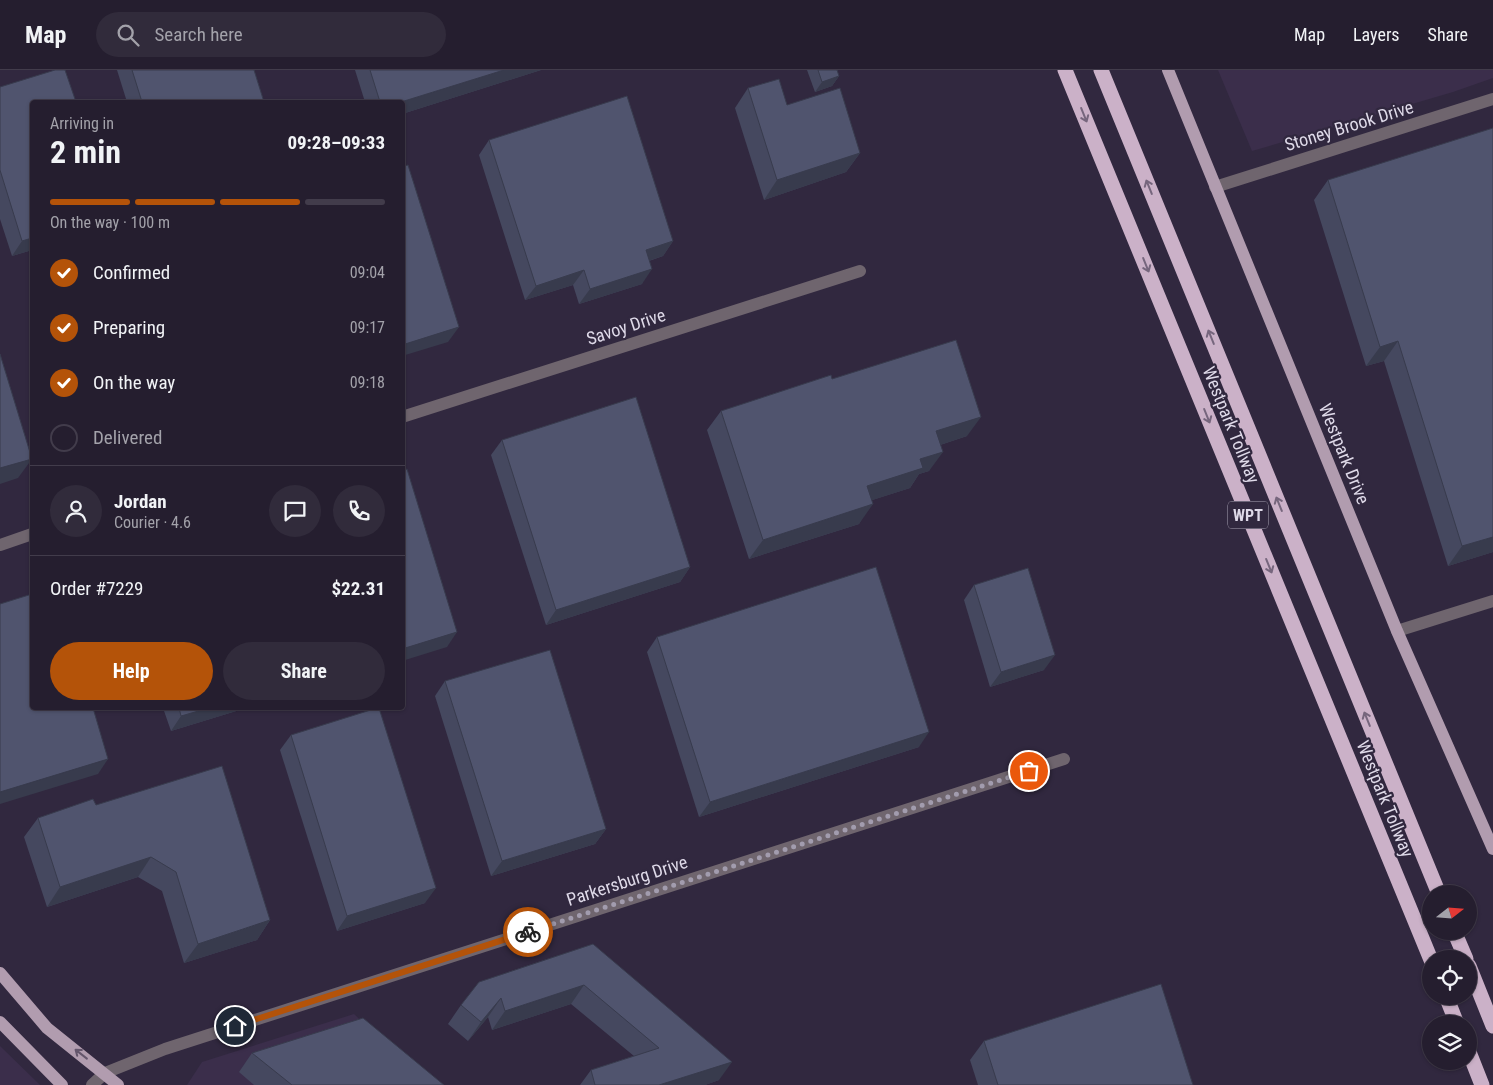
<!DOCTYPE html>
<html lang="en">
<head>
<meta charset="utf-8">
<style>
	:root { --surface:#251e2f; --page:#312b3b; --text:#f1f3f6; --muted:#a3a2aa; --line:#423c4b; --accent:#b45309 }
	body { margin:0; font-family:"Roboto Condensed",sans-serif; background:var(--page); color:var(--text); height:100vh; display:flex; flex-direction:column; font-size:19px; white-space:nowrap }
	* { box-sizing:border-box; margin:0 }
	p { font-size:16px; color:var(--muted) }
	.icon { flex:none; width:28px; height:28px; fill:none; stroke:currentColor; stroke-width:2; stroke-linecap:round; stroke-linejoin:round }
	.map { position:relative; flex:1; overflow:hidden }
	.panel { position:absolute; left:30px; top:30px; width:375px; height:610px; display:flex; flex-direction:column; background:var(--surface); border-radius:5px; box-shadow:0 1px 4px #0004,0 0 0 1px var(--line) }
	.panel>* { flex:none }
	.needle { width:32px; rotate:73deg }
	.buttons { position:absolute; left:1422px; top:815px; display:grid; gap:10px }
	.buttons a { display:grid; place-items:center; width:55px; height:55px; border-radius:50%; background:var(--surface); box-shadow:0 1px 4px #0004,0 0 0 1px var(--line); font-size:25px }
	.pin { position:absolute; display:grid; place-items:center; width:42px; height:42px; color:#fff; margin:-21px; border:2px solid #fff; border-radius:50%; box-shadow:0 1px 5px #0007 }
	.courier { position:absolute; display:grid; place-items:center; width:50px; height:50px; margin:-25px; border:4px solid #b45309; border-radius:50%; background:#fff; color:#222; box-shadow:0 1px 6px #0007 }
	.head em { font-style:normal; font-weight:700 }
	.head div { display:flex; flex-direction:column-reverse }
	.head { display:flex; align-items:center; justify-content:space-between; height:85px; padding:0 20px }
	h1 { font-size:32px; font-weight:700; line-height:38px }
	.bar { display:grid; grid-template-columns:repeat(4,1fr); gap:8px 5px; align-content:center; height:60px; padding:0 20px }
	.bar i { height:6px; border-radius:4px; background:var(--line) }
	.bar .current { background:var(--accent) }
	.bar p { grid-column:span 4 }
	.line { display:flex; align-items:center; gap:12px; padding:0 20px; border-top:1px solid var(--line) }
	.line div { flex:1 }
	.round { display:grid; place-items:center; flex:none; width:52px; height:52px; border-radius:26px; background:var(--page) }
	ol { padding:0 20px; list-style:none }
	li { display:flex; align-items:center; gap:15px; height:55px }
	li p { margin-inline-start:auto }
	li .icon { padding:5px; border-radius:50%; background:var(--accent); color:#fff; stroke-width:4 }
	li:last-child { color:var(--muted) }
	li i { width:28px; height:28px; border:2px solid var(--line); border-radius:50% }
	.cta { display:flex; gap:10px; margin-top:auto; padding:10px 20px }
	.cta a { flex:1; height:58px; border-radius:30px; background:var(--accent); color:#fff; font-size:20px; font-weight:700; line-height:58px; text-align:center }
	.cta a+a { background:var(--page); color:var(--text) }
	header { display:flex; align-items:center; gap:30px; box-sizing:border-box; height:70px; padding:0 25px; background:var(--surface); border-bottom:1px solid var(--line) }
	header strong { font-size:24px }
	nav { display:flex; gap:28px; margin-inline-start:auto; font-size:18px }
	.search { width:350px; height:45px; background:var(--page); display:flex; align-items:center; gap:12px; box-sizing:border-box; padding:0 18px; border-radius:28px; color:var(--muted); font-size:19px }
	.map>svg:first-child { display:block }
	.built { fill:#3b2e4b }
	.lines { fill:none; stroke-linecap:round; stroke-linejoin:round }
	.minor { stroke:#6f656e; stroke-width:12 }
	.major { stroke:#b19caf; stroke-width:12 }
	.highway { stroke:#cbb1c8; stroke-width:15 }
	.wall { fill:#45485f }
	.shaded-wall { fill:#383b4d }
	.building { fill:#50546e; stroke:#383b4d }
	.oneway { stroke:#76667d }
	.oneway2 { stroke:#64566c }
	.done { stroke:#a29cae; stroke-width:5; stroke-dasharray:0 9 }
	.route { stroke:#b45309; stroke-width:6 }
	.labels { text-anchor:middle; stroke-width:4.5; stroke-linejoin:round; paint-order:stroke }
	.shield { fill:#31283f; stroke:#aba5b6; stroke-width:1 }
	.shield-label { font-size:16px; font-weight:bold; fill:#dfdae9 }
	.street-label { font-size:18px; fill:#dfdae9; stroke:#31283f }
</style>
</head>
<body>
<header>
<strong>Map</strong>
<div class="search"><svg class="icon" aria-label="search" viewBox="0 0 24 24"><circle cx="10" cy="10" r="6"/><path d="M15 15l6 6"/></svg>Search here</div>
<nav><a>Map</a><a>Layers</a><a>Share</a></nav>
</header>
<div class="map">
<svg width="1493" height="1015" viewBox="0 0 1493 1015">
	<rect width="100%" height="100%" fill="#31283f"/>
	<!-- built -->
	<g class="built">
		<polygon points="1218,0 1493,0 1493,8 1453,22 1252,81"/>
		<polygon points="354,944 429,1015 187,1015 202,992"/>
		<polygon points="0,976 40,1015 0,1015"/>
	</g>
	<g class="lines">
		<!-- minor -->
		<g class="minor">
			<polyline points="1215,117 1493,29"/>
			<polyline points="402,347 860,201"/>
			<polyline points="0,475 32,464"/>
			<polyline points="1397,561 1493,531"/>
			<polyline points="92,1015 105,1003 165,979 1064,689"/>
		</g>
		<!-- major -->
		<g class="major">
			<polyline points="1168,0 1397,561 1493,779"/>
			<polyline points="0,903 47,958 118,1015"/>
			<polyline points="0,952 62,1015"/>
		</g>
		<!-- highway -->
		<g class="highway">
			<polyline points="1065,0 1431,890"/>
			<polyline points="1101,0 1439,824"/>
			<polyline points="1454,861 1466,889"/>
			<polyline points="1469,896 1493,956"/>
			<polyline points="1446,926 1457,954"/>
			<polyline points="1469,982 1482,1015"/>
		</g>
	</g>
	<!-- wall -->
	<g class="wall">
		<polygon points="117,0 254,0 264,32 127,32"/>
		<polygon points="355,0 541,0 402,44 402,32 365,32"/>
		<polygon points="807,0 837,0 839,6 832,16 815,22"/>
		<polygon points="0,17 32,32 32,180 12,186 0,149"/>
		<polygon points="748,18 787,35 860,83 846,102 764,130 735,38"/>
		<polygon points="489,70 673,171 663,186 649,191 642,214 579,234 573,215 525,230 479,85"/>
		<polygon points="1328,110 1493,482 1448,496 1384,291 1366,296 1314,130"/>
		<polygon points="832,309 967,366 940,375 929,401 919,404 910,418 872,430 859,454 749,489 707,360 721,341"/>
		<polygon points="502,370 690,497 680,512 546,555 491,385"/>
		<polygon points="974,515 1044,600 990,617 964,530"/>
		<polygon points="657,567 919,677 699,747 647,582"/>
		<polygon points="445,611 606,759 595,774 491,806 435,626"/>
		<polygon points="163,638 246,638 171,661"/>
		<polygon points="291,665 425,833 337,861 280,680"/>
		<polygon points="96,735 270,850 257,870 184,893 162,821 138,807 47,837 24,767 38,748"/>
		<polygon points="593,874 719,1010 705,1015 580,1015 591,1000 634,986 571,934 492,960 488,947 468,971 448,954 461,935"/>
		<polygon points="984,971 1193,1015 978,1015 970,990"/>
		<polygon points="252,983 444,1015 254,1015 239,1002"/>
	</g>
	<!-- shaded-wall -->
	<g class="shaded-wall">
		<polygon points="504,0 541,0 402,44 402,32 401,32"/>
		<polygon points="839,6 832,16 815,22 822,12"/>
		<polygon points="860,83 846,102 764,130 777,110"/>
		<polygon points="32,168 32,180 12,186 22,171"/>
		<polygon points="673,171 663,186 636,195 646,180"/>
		<polygon points="652,199 642,214 579,234 590,219"/>
		<polygon points="584,200 573,215 525,230 536,216"/>
		<polygon points="459,257 448,272 402,286 402,275"/>
		<polygon points="1398,271 1384,291 1366,296 1380,277"/>
		<polygon points="981,347 967,366 922,381 936,361"/>
		<polygon points="943,382 929,401 919,404 910,418 854,436 867,416 920,389"/>
		<polygon points="32,389 18,408 0,414 0,398"/>
		<polygon points="873,434 859,454 749,489 763,470"/>
		<polygon points="1493,467 1493,482 1448,496 1462,476"/>
		<polygon points="690,497 680,512 546,555 556,540"/>
		<polygon points="457,562 447,577 402,591 402,579"/>
		<polygon points="1055,585 1044,600 990,617 1001,602"/>
		<polygon points="209,638 246,638 171,661 181,646"/>
		<polygon points="929,662 919,677 699,747 710,732"/>
		<polygon points="108,689 98,704 0,734 0,722"/>
		<polygon points="606,759 595,774 491,806 502,791"/>
		<polygon points="151,787 138,807 47,837 60,817"/>
		<polygon points="436,818 425,833 337,861 347,846"/>
		<polygon points="270,850 257,870 184,893 198,874"/>
		<polygon points="584,915 571,934 492,960 505,941"/>
		<polygon points="501,928 488,947 468,971 481,952"/>
		<polygon points="732,992 719,1010 705,1015 659,1015"/>
	</g>
	<!-- building -->
	<g class="building">
		<polygon points="55,0 65,0 76,32 32,32 32,168 22,171 0,100 0,17"/>
		<polygon points="132,0 254,0 264,32 142,32"/>
		<polygon points="370,0 504,0 401,32 380,32"/>
		<polygon points="818,0 837,0 839,6 822,12"/>
		<polygon points="779,9 787,35 840,18 860,83 777,110 748,18"/>
		<polygon points="627,26 673,171 646,180 652,199 590,219 584,200 536,216 489,70"/>
		<polygon points="1493,58 1493,467 1462,476 1398,271 1380,277 1328,110"/>
		<polygon points="408,95 459,257 402,275 402,97"/>
		<polygon points="956,270 981,347 936,361 943,382 920,389 923,398 867,416 873,434 763,470 721,341 831,305 832,309"/>
		<polygon points="0,284 32,389 0,398"/>
		<polygon points="636,327 690,497 556,540 502,370"/>
		<polygon points="407,399 457,562 402,579 402,401"/>
		<polygon points="876,497 929,662 710,732 657,567"/>
		<polygon points="1028,498 1055,585 1001,602 974,515"/>
		<polygon points="32,524 32,638 93,638 108,689 0,722 0,534"/>
		<polygon points="550,580 606,759 502,791 445,611"/>
		<polygon points="179,638 209,638 181,646"/>
		<polygon points="377,638 379,638 436,818 347,846 291,665"/>
		<polygon points="222,696 270,850 198,874 176,802 151,787 60,817 38,748 93,729 96,735"/>
		<polygon points="593,874 732,992 659,1015 595,1015 591,1000 659,978 584,915 505,941 501,928 481,952 461,935 479,912"/>
		<polygon points="1161,914 1193,1015 998,1015 984,971"/>
		<polygon points="363,948 444,1015 292,1015 252,983"/>
	</g>
	<!-- one-way arrows -->
	<defs><path id="oneway-shaft" d="M-6 0H5M1.5-3L5.5 0L1.5 3" fill="none" stroke-width="1.6" stroke-linecap="round" stroke-linejoin="round" transform="scale(1.25)"/></defs>
	<g class="oneway">
		<use href="#oneway-shaft" transform="translate(1084 45) rotate(68)"/>
		<use href="#oneway-shaft" transform="translate(1149 117) rotate(-112)"/>
		<use href="#oneway-shaft" transform="translate(1146 195) rotate(68)"/>
		<use href="#oneway-shaft" transform="translate(1211 267) rotate(-112)"/>
		<use href="#oneway-shaft" transform="translate(1207 346) rotate(68)"/>
		<use href="#oneway-shaft" transform="translate(1279 434) rotate(-112)"/>
		<use href="#oneway-shaft" transform="translate(1269 496) rotate(68)"/>
		<use href="#oneway-shaft" transform="translate(1367 649) rotate(-112)"/>
	</g>
	<use class="oneway2" href="#oneway-shaft" transform="translate(81 984) rotate(-142)"/>
	<g class="lines">
		<!-- done -->
		<polyline class="done" points="528,862 1029,701"/>
		<!-- route -->
		<polyline class="route" points="235,956 528,862"/>
	</g>
	<g class="labels">
		<!-- shield labels -->
		<rect class="shield" x="1228" y="431.5" width="40" height="27" rx="4"/>
		<g class="shield-label">
			<text x="1248" y="451">WPT</text>
		</g>
		<!-- street labels -->
		<g class="street-label">
			<text transform="translate(1349 56) rotate(-17)" y="6">Stoney Brook Drive</text>
			<text transform="translate(626 257) rotate(-18)" y="6">Savoy Drive</text>
			<text transform="translate(1231 355) rotate(68)" y="6">Westpark Tollway</text>
			<text transform="translate(1344 384) rotate(68)" y="6">Westpark Drive</text>
			<text transform="translate(1385 729) rotate(68)" y="6">Westpark Tollway</text>
			<text transform="translate(627 811) rotate(-18)" y="6">Parkersburg Drive</text>
		</g>
	</g>
</svg>
<div class="buttons">
<a><svg class="needle" viewBox="-14 -14 28 28"><path d="M0-13l5 13h-10z" fill="#e53935"/><path d="M0 13l5-13h-10z" fill="#a3a2aa"/></svg></a>
<a><svg class="icon" aria-label="locate" viewBox="0 0 24 24"><circle cx="12" cy="12" r="6"/><path d="M12 2v4M12 18v4M2 12h4M18 12h4"/></svg></a>
<a><svg class="icon" aria-label="layers" viewBox="0 0 24 24"><path d="M12 4l9 5-9 5-9-5zM3 14l9 5 9-5"/></svg></a>
</div>
<div class="pin" style="left:1029px;top:701px;background:#ea580c"><svg class="icon" aria-label="bag" viewBox="0 0 24 24"><path d="M5 8h14l-1 12H6zM9 8a3 3 0 0 1 6 0"/></svg></div>
<div class="pin" style="left:235px;top:956px;background:#1f2937"><svg class="icon" aria-label="home" viewBox="0 0 24 24"><path d="M3 11l9-7 9 7M6 9v11h12V9"/></svg></div>
<div class="courier" style="left:528px;top:862px"><svg class="icon" aria-label="bike" viewBox="0 0 24 24"><circle cx="6" cy="16" r="4"/><circle cx="18" cy="16" r="4"/><path d="M6 16l4-8h5l3 8M10 8l3 8H6M13 5h3"/></svg></div>
<section class="panel">
<div class="head"><div><h1>2 min</h1><p>Arriving in</p></div><em>09:28–09:33</em></div>
<div class="bar"><i class="current"></i><i class="current"></i><i class="current"></i><i></i><p>On the way · 100 m</p></div>
<ol>
<li><svg class="icon" aria-label="check" viewBox="0 0 24 24"><path d="M5 12l5 5 9-10"/></svg>Confirmed<p>09:04</p></li>
<li><svg class="icon" aria-label="check" viewBox="0 0 24 24"><path d="M5 12l5 5 9-10"/></svg>Preparing<p>09:17</p></li>
<li><svg class="icon" aria-label="check" viewBox="0 0 24 24"><path d="M5 12l5 5 9-10"/></svg>On the way<p>09:18</p></li>
<li><i></i>Delivered</li>
</ol>
<div class="line" style="height:90px"><a class="round"><svg class="icon" aria-label="person" viewBox="0 0 24 24"><circle cx="12" cy="8" r="4"/><path d="M4 21q1-7 8-7t8 7"/></svg></a><div><b>Jordan</b><p>Courier · 4.6</p></div><a class="round"><svg class="icon" aria-label="chat" viewBox="0 0 24 24"><path d="M4 5h16v11H9l-5 4z"/></svg></a><a class="round"><svg class="icon" aria-label="phone" viewBox="0 0 24 24"><path d="M5 4h4l2 5-3 2q2 4 5 5l2-3 5 2v4C11 20 4 13 5 4z"/></svg></a></div>
<div class="line" style="height:65px"><div>Order #7229</div><b>$22.31</b></div>
<div class="cta"><a>Help</a><a>Share</a></div>
</section>
</div>
</body>
</html>
